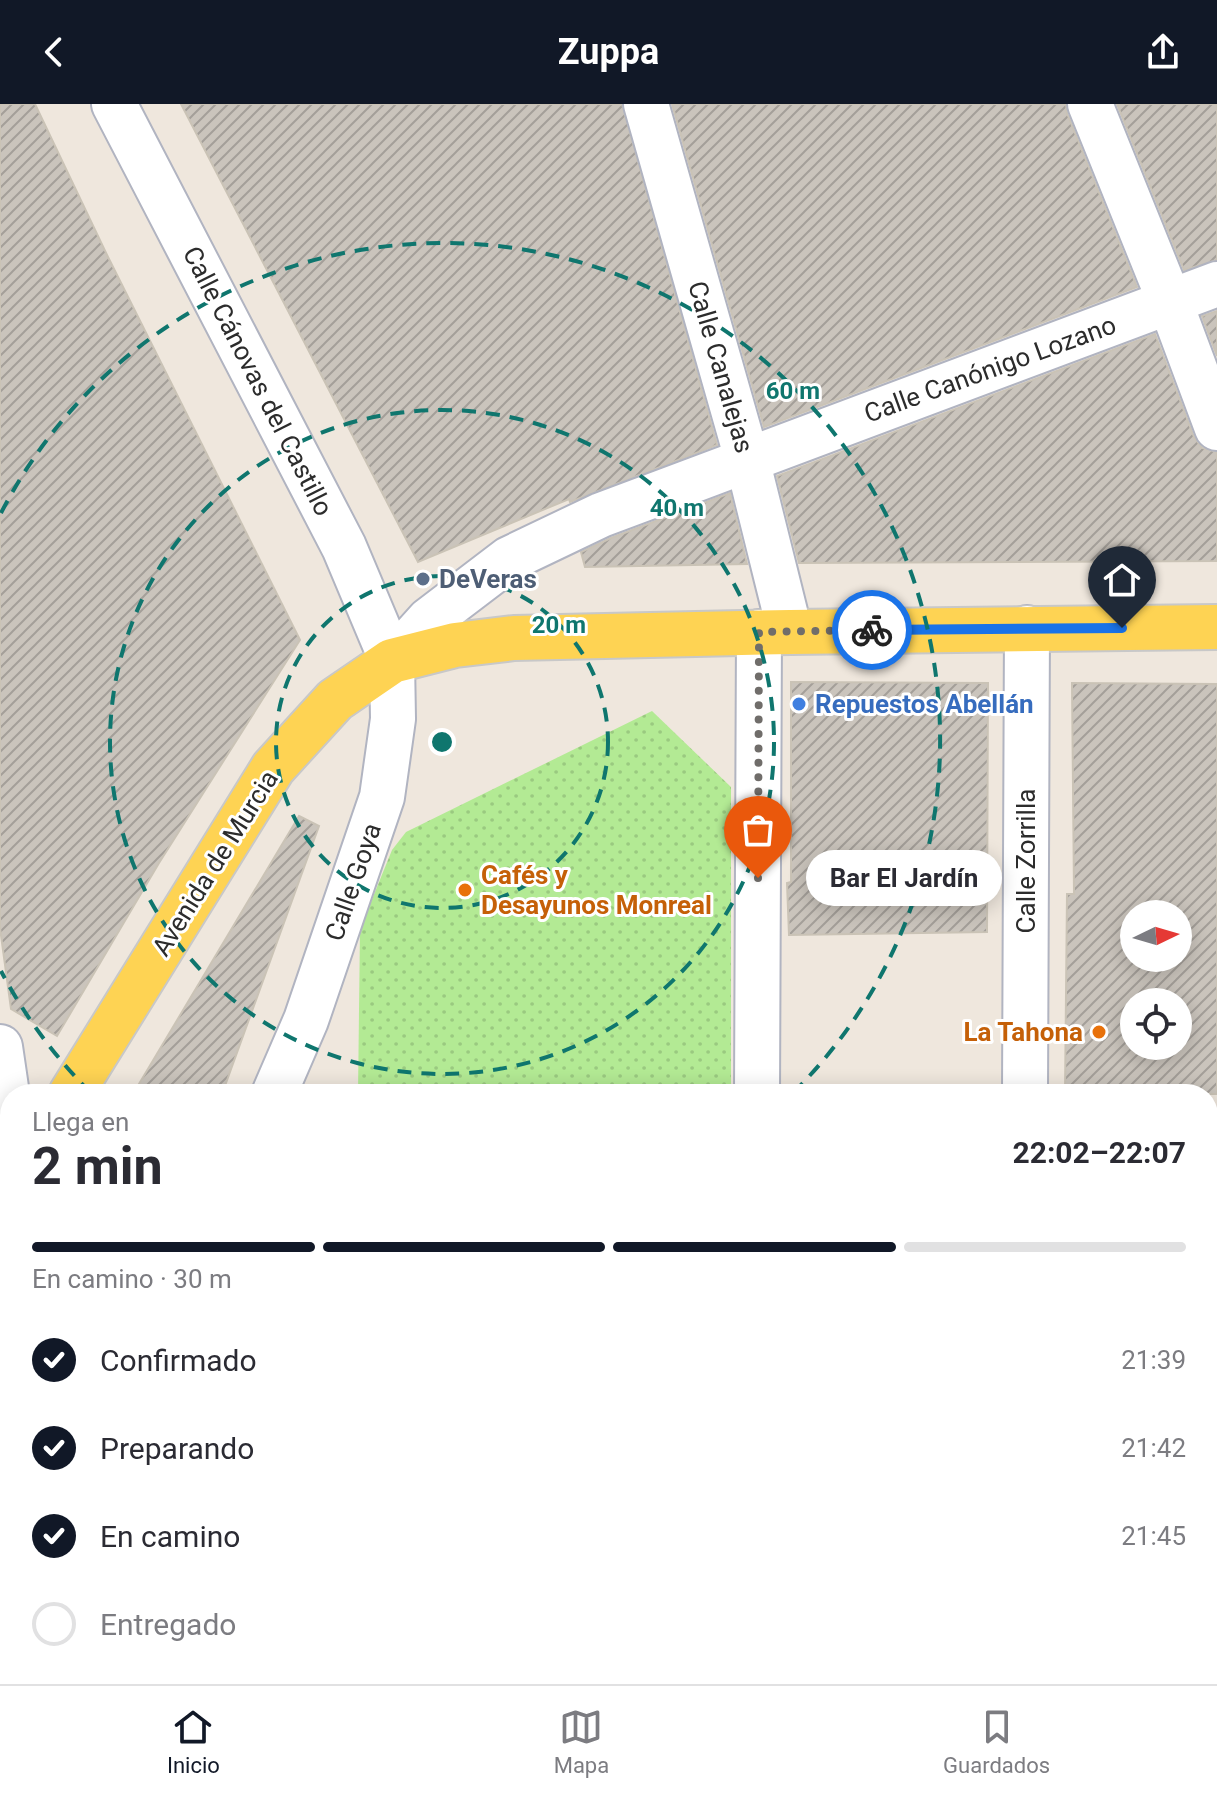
<!DOCTYPE html>
<html lang="es">
<head>
<meta charset="utf-8">
<style>
	:root { --surface:#fff; --page:#f7f7f7; --text:#2b2b33; --muted:#7c7c81; --line:#e1e1e2; --accent:#111827 }
	body { margin:0; font-family:Roboto,sans-serif; background:var(--page); color:var(--text); height:100vh; display:flex; flex-direction:column; font-size:30px; white-space:nowrap }
	* { box-sizing:border-box; margin:0 }
	p { font-size:26px; color:var(--muted) }
	.icon { flex:none; width:44px; height:44px; fill:none; stroke:currentColor; stroke-width:2; stroke-linecap:round; stroke-linejoin:round }
	.map { position:relative; flex:1; overflow:hidden }
	.panel { position:absolute; left:0px; top:980px; width:1218px; height:600px; display:flex; flex-direction:column; background:var(--surface); border-radius:32px 32px 0 0; box-shadow:0 4px 20px #0003 }
	.panel>* { flex:none }
	.needle { width:52px; rotate:85deg }
	.controls { position:absolute; left:1120px; top:796px; display:grid; gap:16px }
	.controls a { display:grid; place-items:center; width:72px; height:72px; border-radius:50%; background:var(--surface); box-shadow:0 4px 20px #0003; font-size:40px }
	.pin { position:absolute; display:grid; place-items:center; width:68px; height:68px; color:#fff; margin:-82px -34px; border-radius:50% 50% 50% 0; rotate:-45deg; box-shadow:0 0 8px #0007 }
	.pin .icon { rotate:45deg }
	.courier { position:absolute; display:grid; place-items:center; width:80px; height:80px; margin:-40px; border:6px solid #1a73e8; border-radius:50%; background:#fff; color:#222; box-shadow:0 2px 10px #0007 }
	.bubble { position:absolute; height:56px; border-radius:28px; background:var(--surface); box-shadow:0 4px 20px #0003; font-size:26px; font-weight:700; line-height:56px; text-align:center }
	.overview em { font-style:normal; font-weight:700 }
	.overview div { display:flex; flex-direction:column-reverse }
	.overview { display:flex; align-items:center; justify-content:space-between; height:136px; padding:0 32px }
	h1 { font-size:52px; font-weight:700; line-height:60px }
	.bar { display:grid; grid-template-columns:repeat(4,1fr); gap:12px 8px; align-content:center; height:96px; padding:0 32px }
	.bar i { height:10px; border-radius:6px; background:var(--line) }
	.bar .active { background:var(--accent) }
	.bar p { grid-column:span 4 }
	ol { padding:0 32px; list-style:none }
	li { display:flex; align-items:center; gap:24px; height:88px }
	li p { margin-inline-start:auto }
	li .icon { padding:8px; border-radius:50%; background:var(--accent); color:#fff; stroke-width:4 }
	li:last-child { color:var(--muted) }
	li i { width:44px; height:44px; border:4px solid var(--line); border-radius:50% }
	header { display:flex; justify-content:space-between; align-items:center; height:104px; padding:0 32px; background:var(--accent); color:#fff; font-size:36px; font-weight:700 }
	.tab-bar { display:flex; justify-content:space-around; align-items:center; height:112px; border-top:2px solid var(--line); background:var(--surface); font-size:22px; color:var(--muted) }
	.tab-bar a { display:grid; justify-items:center; gap:4px }
	.tab-bar .active { color:var(--accent) }
	.map>svg:first-child { display:block }
	.park { fill:url(#park-dots) }
	.building { fill:url(#building-hatch); stroke:#cac3b6; stroke-width:2; fill-rule:evenodd }
	.lines { fill:none; stroke-linecap:round; stroke-linejoin:round }
	.minor-casing { stroke:#b1b4c1; stroke-width:48 }
	.major-casing { stroke:#c8c8c8; stroke-width:48 }
	.minor { stroke:#fff; stroke-width:44 }
	.major { stroke:#fed353; stroke-width:44 }
	.done { stroke:#706d6a; stroke-width:8; stroke-dasharray:0 14.4 }
	.route { stroke:#1a73e8; stroke-width:10 }
	.ring { fill:none; stroke:#0f766e; stroke-width:4; stroke-dasharray:14 10 }
	.service-dot { fill:#5c6f8a; stroke:#fff; stroke-width:3 }
	.shop-dot { fill:#3f7fe0; stroke:#fff; stroke-width:3 }
	.food-dot { fill:#e8710a; stroke:#fff; stroke-width:3 }
	.labels { text-anchor:middle; stroke-width:6; stroke-linejoin:round; paint-order:stroke }
	.street-label { font-size:26px; fill:#2c2c2c; stroke:#fff }
	.service-label { font-size:26px; font-weight:bold; fill:#4e5e75; stroke:#fff; text-anchor:start }
	.shop-label { font-size:26px; font-weight:bold; fill:#366cbe; stroke:#fff; text-anchor:start }
	.food-label { font-size:26px; font-weight:bold; fill:#c56008; stroke:#fff; text-anchor:start }
	.centre { fill:#0f766e; stroke:#fff; stroke-width:4 }
	.ring-label { font-size:24px; text-anchor:middle; font-weight:bold; fill:#0f766e; stroke:#fff; stroke-width:6; stroke-linejoin:round; paint-order:stroke }
</style>
</head>
<body>
<header><svg class="icon" aria-label="back" viewBox="0 0 24 24"><path d="M15 5l-7 7 7 7"/></svg>Zuppa<svg class="icon" aria-label="share" viewBox="0 0 24 24"><path d="M12 15V3M7 8l5-5 5 5M5 13v7h14v-7"/></svg></header>
<div class="map">
<svg width="1217" height="1580" viewBox="0 0 1217 1580">
	<defs>
		<pattern id="park-dots" width="8" height="8" patternUnits="userSpaceOnUse" patternTransform="scale(2)"><rect width="8" height="8" fill="#b3ea94"/><path d="M2 2h.1M6 6h.1" fill="none" stroke="#9ac980" stroke-width="1.8" stroke-linecap="round"/></pattern>
		<pattern id="building-hatch" width="6" height="6" patternUnits="userSpaceOnUse" patternTransform="scale(2)"><rect width="6" height="6" fill="#cac4bc"/><path d="M-1 1l2-2M0 6l6-6M5 7l2-2" fill="none" stroke="#a49f99"/></pattern>
	</defs>
	<rect width="100%" height="100%" fill="#efe7dd"/>
	<!-- park -->
	<polygon class="park" points="652,607 731,683 731,990 358,990 360,825 392,746 406,728"/>
	<!-- building -->
	<g class="building">
		<polygon points="0,0 35,0 108,153 300,536 159,759 57,932 11,905 0,824"/>
		<polygon points="181,0 622,0 717,341 570,398 569,395 418,458"/>
		<polygon points="672,0 1066,0 1067,9 1137,183 764,323"/>
		<polygon points="1117,0 1217,0 1217,156 1184,166"/>
		<polygon points="1217,207 1217,252 1202,212"/>
		<polygon points="1155,230 1194,333 1202,344 1217,348 1217,457 799,459 777,372"/>
		<polygon points="730,389 747,460 585,463 581,448 611,434"/>
		<polygon points="791,578 988,579 987,828 789,831 787,779 791,778"/>
		<path d="M1072,579l145,1v410h-152l2,-200h7zM1134,810h44v44h-44zM1134,898h44v44h-44z"/>
		<polygon points="299,712 319,722 222,990 133,990"/>
	</g>
	<g class="lines">
		<defs>
			<g id="minor">
				<polyline points="114,0 344,443 392,557 393,615 382,693 306,916 274,990"/>
				<polyline points="646,0 747,355 790,528"/>
				<polyline points="1090,0 1170,198 1217,324"/>
				<polyline points="392,557 429,516 509,455 601,411 1217,180"/>
				<polyline points="0,943 10,1011"/>
				<polyline points="757,990 759,528"/>
				<polyline points="1025,990 1027,524"/>
				<polyline points="1208,1285 1217,1285"/>
				<polyline points="20,1580 24,1570"/>
				<polyline points="320,1580 320,1570"/>
				<polyline points="670,1580 670,1570"/>
				<polyline points="1024,1580 1024,1570"/>
			</g>
			<g id="major">
				<polyline points="71,990 273,664 335,596 392,557 455,541 514,534 790,528 1217,523"/>
				<polyline points="0,1106 10,1089"/>
			</g>
		</defs>
		<!-- minor casing -->
		<use href="#minor" class="minor-casing"/>
		<!-- major casing -->
		<use href="#major" class="major-casing"/>
		<!-- minor -->
		<use href="#minor" class="minor"/>
		<!-- major -->
		<use href="#major" class="major"/>
	</g>
	<g class="lines">
		<!-- done -->
		<polyline class="done" points="758,774 759,528 872,526"/>
		<!-- route -->
		<polyline class="route" points="872,526 1122,524"/>
	</g>
	<!-- distance rings -->
	<g class="ring">
		<circle cx="442" cy="638" r="166"/>
		<circle cx="442" cy="638" r="332"/>
		<path d="M91 989A497 497 0 0 1 1 867M1 409A497 497 0 1 1 793 989"/>
	</g>
	<!-- markers -->
	<circle class="service-dot" cx="423" cy="475" r="8"/>
	<circle class="shop-dot" cx="799" cy="600" r="8"/>
	<g class="food-dot">
		<circle cx="465" cy="786" r="8"/>
		<circle cx="1099" cy="928" r="8"/>
	</g>
	<g class="labels">
		<!-- street labels -->
		<g class="street-label">
			<text transform="translate(721 263) rotate(74)" y="9">Calle Canalejas</text>
			<text transform="translate(990 265) rotate(-20)" y="9">Calle Canónigo Lozano</text>
			<text transform="translate(258 277) rotate(63)" y="9">Calle Cánovas del Castillo</text>
			<text transform="translate(1026 757) rotate(-90)" y="9">Calle Zorrilla</text>
			<text transform="translate(215 759) rotate(-58)" y="9">Avenida de Murcia</text>
			<text transform="translate(353 778) rotate(-71)" y="9">Calle Goya</text>
		</g>
		<!-- service labels -->
		<g class="service-label">
			<text x="439" y="484">DeVeras</text>
		</g>
		<!-- shop labels -->
		<g class="shop-label">
			<text x="815" y="609">Repuestos Abellán</text>
		</g>
		<!-- food labels -->
		<g class="food-label">
			<text x="481" y="780">Cafés y<tspan x="481" dy="30">Desayunos Monreal</tspan></text>
			<text x="1083" y="937" text-anchor="end">La Tahona</text>
		</g>
	</g>
	<circle cx="442" cy="638" r="12" class="centre"/>
	<g class="ring-label">
		<text x="793" y="295">60 m</text>
		<text x="677" y="412">40 m</text>
		<text x="559" y="529">20 m</text>
	</g>
</svg>
<div class="controls">
<a><svg class="needle" viewBox="-14 -14 28 28"><path d="M0-13l5 13h-10z" fill="#e53935"/><path d="M0 13l5-13h-10z" fill="#7c7c81"/></svg></a>
<a><svg class="icon" aria-label="locate" viewBox="0 0 24 24"><circle cx="12" cy="12" r="6"/><path d="M12 2v4M12 18v4M2 12h4M18 12h4"/></svg></a>
</div>
<div class="pin" style="left:758px;top:774px;background:#ea580c"><svg class="icon" aria-label="bag" viewBox="0 0 24 24"><path d="M5 8h14l-1 12H6zM9 8a3 3 0 0 1 6 0"/></svg></div>
<div class="pin" style="left:1122px;top:524px;background:#1f2937"><svg class="icon" aria-label="home" viewBox="0 0 24 24"><path d="M3 11l9-7 9 7M6 9v11h12V9"/></svg></div>
<div class="courier" style="left:872px;top:526px"><svg class="icon" aria-label="bike" viewBox="0 0 24 24"><circle cx="6" cy="16" r="4"/><circle cx="18" cy="16" r="4"/><path d="M6 16l4-8h5l3 8M10 8l3 8H6M13 5h3"/></svg></div>
<div class="bubble" style="left:806px;top:746px;width:196px">Bar El Jardín</div>
<section class="panel">
<div class="overview"><div><h1>2 min</h1><p>Llega en</p></div><em>22:02–22:07</em></div>
<div class="bar"><i class="active"></i><i class="active"></i><i class="active"></i><i></i><p>En camino · 30 m</p></div>
<ol>
<li><svg class="icon" aria-label="check" viewBox="0 0 24 24"><path d="M5 12l5 5 9-10"/></svg>Confirmado<p>21:39</p></li>
<li><svg class="icon" aria-label="check" viewBox="0 0 24 24"><path d="M5 12l5 5 9-10"/></svg>Preparando<p>21:42</p></li>
<li><svg class="icon" aria-label="check" viewBox="0 0 24 24"><path d="M5 12l5 5 9-10"/></svg>En camino<p>21:45</p></li>
<li><i></i>Entregado</li>
</ol>
</section>
</div>
<nav class="tab-bar">
<a class="active"><svg class="icon" aria-label="home" viewBox="0 0 24 24"><path d="M3 11l9-7 9 7M6 9v11h12V9"/></svg>Inicio</a>
<a><svg class="icon" aria-label="map" viewBox="0 0 24 24"><path d="M3 6l6-2 6 2 6-2v14l-6 2-6-2-6 2zM9 4v14M15 6v14"/></svg>Mapa</a>
<a><svg class="icon" aria-label="saved" viewBox="0 0 24 24"><path d="M7 4h10v16l-5-4-5 4z"/></svg>Guardados</a>
</nav>
</body>
</html>
